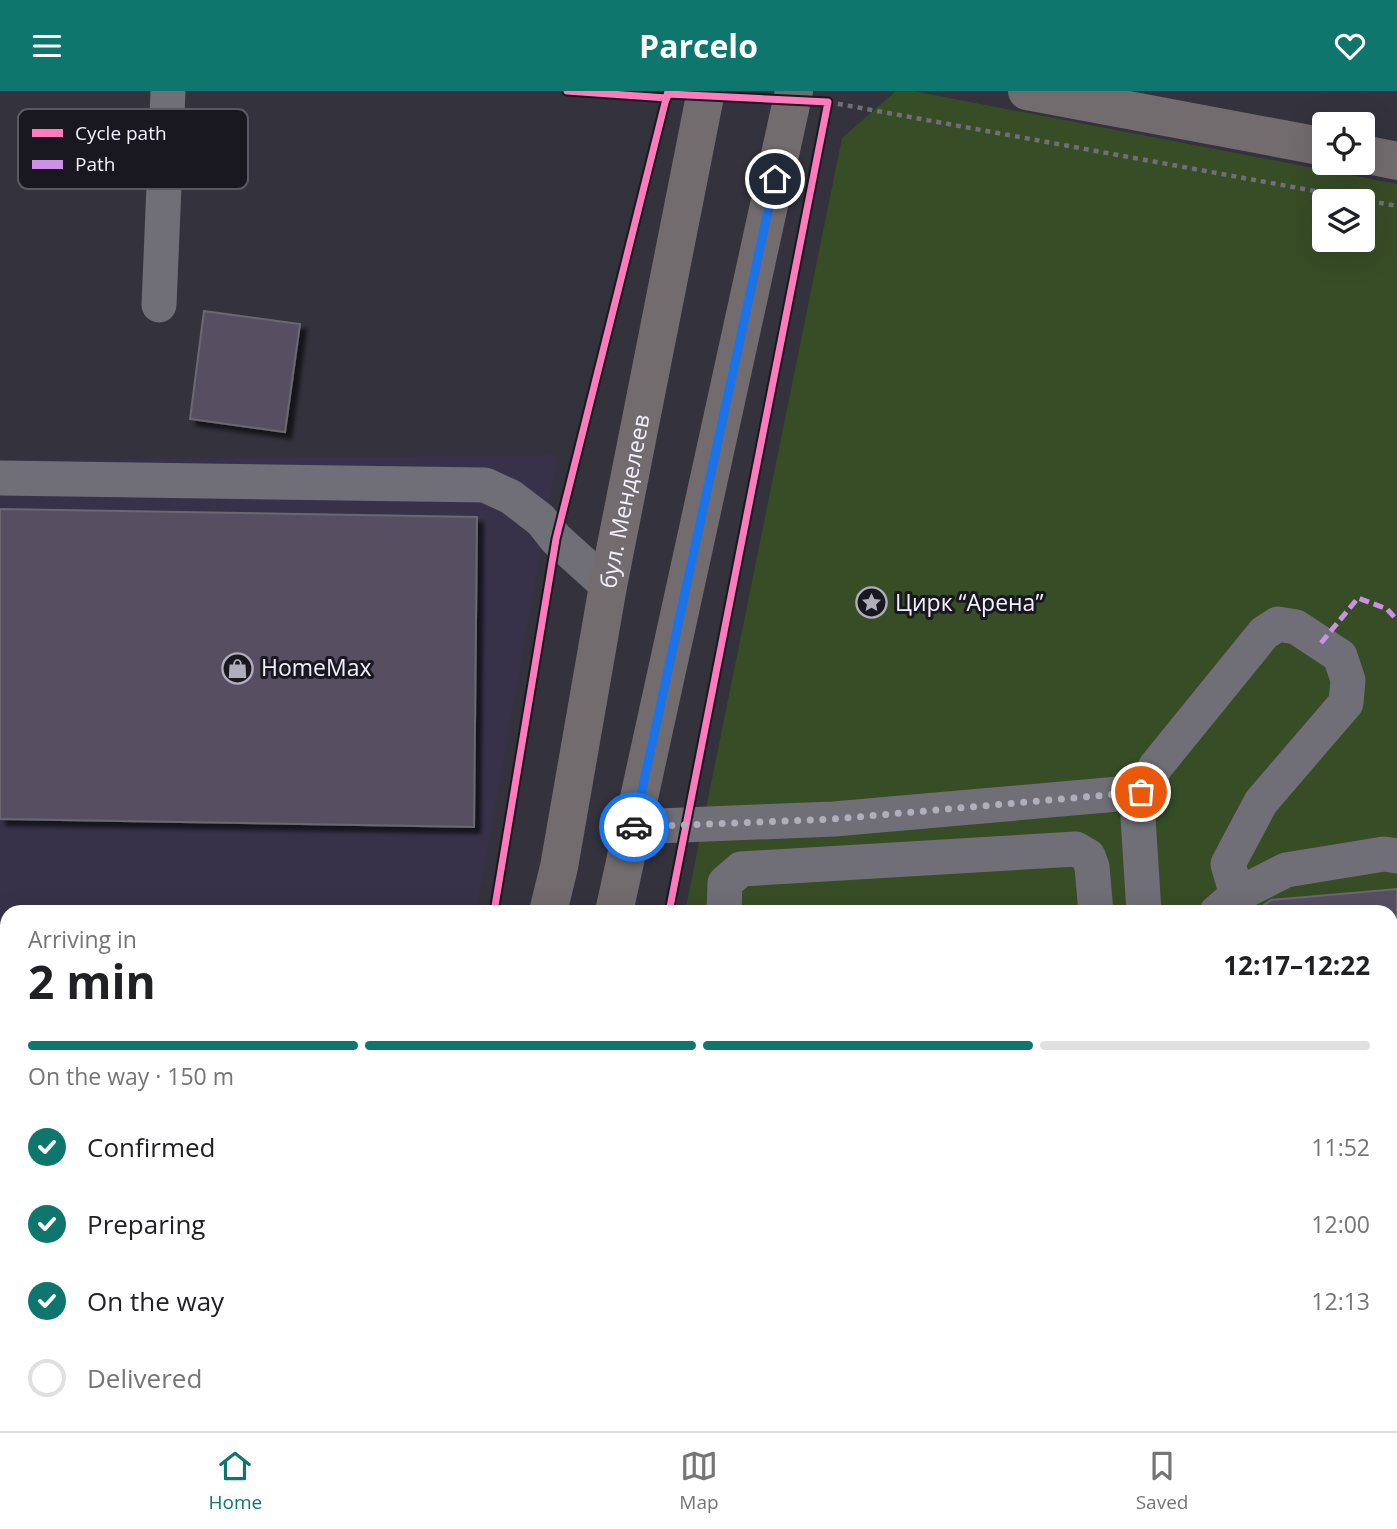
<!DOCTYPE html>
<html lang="en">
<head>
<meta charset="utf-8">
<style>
	:root { --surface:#fff; --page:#f6f6f6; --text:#202124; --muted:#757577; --line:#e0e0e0; --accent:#0f766e }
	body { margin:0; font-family:"Open Sans",sans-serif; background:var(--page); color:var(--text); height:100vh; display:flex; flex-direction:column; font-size:26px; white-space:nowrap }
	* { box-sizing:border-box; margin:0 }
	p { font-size:23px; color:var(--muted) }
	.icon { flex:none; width:38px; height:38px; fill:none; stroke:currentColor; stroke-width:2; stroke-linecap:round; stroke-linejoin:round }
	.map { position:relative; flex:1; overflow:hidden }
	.sheet { position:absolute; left:0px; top:814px; width:1398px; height:527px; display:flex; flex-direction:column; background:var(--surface); border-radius:21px 21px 0 0; box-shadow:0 7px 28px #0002 }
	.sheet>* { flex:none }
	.fabs { position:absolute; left:1312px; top:21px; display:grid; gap:14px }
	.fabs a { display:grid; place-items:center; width:63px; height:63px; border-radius:7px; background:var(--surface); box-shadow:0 7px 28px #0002; font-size:35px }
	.pin { position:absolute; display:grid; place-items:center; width:60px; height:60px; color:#fff; margin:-30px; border:4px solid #fff; border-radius:50%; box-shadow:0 2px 7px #0007 }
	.courier { position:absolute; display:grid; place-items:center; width:70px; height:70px; margin:-35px; border:5px solid #1a73e8; border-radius:50%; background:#fff; color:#222; box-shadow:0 2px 9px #0007 }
	.headline em { font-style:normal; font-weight:700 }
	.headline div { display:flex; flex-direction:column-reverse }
	.headline { display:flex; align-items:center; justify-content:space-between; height:119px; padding:0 28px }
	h1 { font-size:46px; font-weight:700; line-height:52px }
	.bar { display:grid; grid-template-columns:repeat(4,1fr); gap:10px 7px; align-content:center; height:84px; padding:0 28px }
	.bar i { height:9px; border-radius:5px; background:var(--line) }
	.bar .active { background:var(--accent) }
	.bar p { grid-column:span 4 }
	ol { padding:0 28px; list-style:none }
	li { display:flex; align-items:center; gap:21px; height:77px }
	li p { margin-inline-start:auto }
	li .icon { padding:7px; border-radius:50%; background:var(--accent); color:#fff; stroke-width:4 }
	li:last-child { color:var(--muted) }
	li i { width:38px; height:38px; border:4px solid var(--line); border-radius:50% }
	header { display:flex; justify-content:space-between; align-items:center; height:91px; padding:0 28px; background:var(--accent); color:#fff; font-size:32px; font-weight:700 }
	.tabs { display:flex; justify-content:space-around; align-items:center; height:98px; border-top:2px solid var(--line); background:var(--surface); font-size:19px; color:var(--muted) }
	.tabs a { display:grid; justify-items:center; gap:4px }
	.tabs .active { color:var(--accent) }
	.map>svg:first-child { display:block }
	.built { fill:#37324a }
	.green { fill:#374d26; fill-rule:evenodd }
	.building { fill:#565062; stroke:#6a6871; stroke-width:2; filter:url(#shadow) }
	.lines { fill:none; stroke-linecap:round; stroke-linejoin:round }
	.path { stroke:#706e77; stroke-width:4.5; stroke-dasharray:5 5; stroke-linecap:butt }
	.minor { stroke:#706f78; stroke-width:35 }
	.major { stroke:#726c6f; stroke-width:38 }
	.quiet { stroke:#ce8fe9; stroke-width:5; stroke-dasharray:10 5; stroke-linecap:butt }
	.cycleway-casing { stroke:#191720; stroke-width:11 }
	.cycleway { stroke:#fd7abc; stroke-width:7 }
	.done { stroke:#b0aeba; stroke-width:7; stroke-dasharray:0 12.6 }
	.route { stroke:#1a73e8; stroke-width:9 }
	.labels { text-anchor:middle; stroke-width:6; stroke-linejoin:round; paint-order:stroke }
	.street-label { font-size:23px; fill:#f2f0fe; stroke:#191720 }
	.poi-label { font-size:23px; fill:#f2f0fe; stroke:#191720; text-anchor:start }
	.key { fill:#191720; stroke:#5a5863; stroke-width:2 }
	.key-label { font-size:19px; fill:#f2f0fe }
</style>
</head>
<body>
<header><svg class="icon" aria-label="menu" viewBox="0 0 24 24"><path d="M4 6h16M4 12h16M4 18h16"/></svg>Parcelo<svg class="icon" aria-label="heart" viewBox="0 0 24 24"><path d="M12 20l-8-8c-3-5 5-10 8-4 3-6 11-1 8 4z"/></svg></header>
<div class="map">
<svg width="1397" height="1340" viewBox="0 0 1397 1340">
	<defs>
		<filter id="shadow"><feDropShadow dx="6" dy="6" stdDeviation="2" flood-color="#0009"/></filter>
	</defs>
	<rect width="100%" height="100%" fill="#34323d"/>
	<!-- built -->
	<polygon class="built" points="558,364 476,821 7,821 7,1334 383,1334 382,1340 0,1338 0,369"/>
	<!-- green -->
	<path class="green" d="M896,0h17l484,93v1247h-803l1,-6h796v-513h-706l157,-774zM1325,110h38v39h-38z"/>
	<!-- building -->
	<g class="building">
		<polygon points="204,220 300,233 285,341 190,328"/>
		<polygon points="0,418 477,426 474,736 0,728"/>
		<polygon points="1397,798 1397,1321 1391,1322 1391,821 1254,821 1271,809"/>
		<rect x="0" y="1037" width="7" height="243"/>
		<polygon points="1084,1334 1150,1334 1151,1340 1085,1340"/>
	</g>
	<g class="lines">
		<!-- path -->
		<g class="path">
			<polyline points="567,0 667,7"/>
			<polyline points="828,11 1397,115"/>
		</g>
		<!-- minor -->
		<g class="minor">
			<polyline points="159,214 168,0"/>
			<polyline points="0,387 485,394 511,406 541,429 556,448 608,495"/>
			<polyline points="633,736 834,728 1141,701"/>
			<polyline points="724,821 725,792 741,778 1076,758 1088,765 1092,776 1096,821"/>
			<polyline points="1144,821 1138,727 1141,701 1156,675 1264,542 1278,533 1296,536 1340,565 1348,589 1346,612 1261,711 1228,773 1237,804"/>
			<polyline points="1217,821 1237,804 1286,779 1384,763 1397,765"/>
			<polyline points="0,1307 7,1307"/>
			<polyline points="1183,1334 1183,1340"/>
			<polyline points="1281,1334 1296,1340"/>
		</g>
		<!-- major -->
		<g class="major">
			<polyline points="1027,0 1325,56"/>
			<polyline points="1363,63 1397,70"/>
			<path id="s1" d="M548,821l11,-45 49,-281 98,-495"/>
			<polyline points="614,821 794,0"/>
			<polyline points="445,1340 446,1334"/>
			<polyline points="521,1340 522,1334"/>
		</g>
		<!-- quiet -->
		<polyline class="quiet" points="1321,552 1358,507 1387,518 1397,529"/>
		<defs>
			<g id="cycleway">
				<polyline points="567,0 667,7 668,3 828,11 669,821"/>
				<polyline points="494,821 556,448 668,0"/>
			</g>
		</defs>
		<!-- cycleway casing -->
		<use href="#cycleway" class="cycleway-casing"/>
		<!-- cycleway -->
		<use href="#cycleway" class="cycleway"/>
	</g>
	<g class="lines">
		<!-- done -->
		<polyline class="done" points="634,736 834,728 1141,701"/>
		<!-- route -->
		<polyline class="route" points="634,736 775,88"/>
	</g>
	<!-- icons -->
	<defs>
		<symbol id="sight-ring" viewBox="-11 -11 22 22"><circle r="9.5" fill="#191720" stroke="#b0aeba" stroke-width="1.5"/><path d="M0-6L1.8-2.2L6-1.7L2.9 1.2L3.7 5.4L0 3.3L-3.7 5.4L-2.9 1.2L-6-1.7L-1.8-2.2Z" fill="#b0aeba"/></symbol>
		<symbol id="shop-ring" viewBox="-11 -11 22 22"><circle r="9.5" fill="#191720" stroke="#b0aeba" stroke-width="1.5"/><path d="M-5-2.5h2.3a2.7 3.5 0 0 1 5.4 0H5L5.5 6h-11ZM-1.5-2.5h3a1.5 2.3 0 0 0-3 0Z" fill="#b0aeba"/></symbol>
	</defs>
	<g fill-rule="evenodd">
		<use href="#sight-ring" x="854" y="494" width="35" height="35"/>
		<use href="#shop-ring" x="220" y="560" width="35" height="35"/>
	</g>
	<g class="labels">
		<!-- street labels -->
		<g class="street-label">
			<text dy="8" stroke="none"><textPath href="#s1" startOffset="418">бул. Менделеев</textPath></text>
		</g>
		<!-- poi labels -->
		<g class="poi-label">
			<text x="895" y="520">Цирк “Арена”</text>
			<text x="261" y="585">HomeMax</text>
		</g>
	</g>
	<!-- legend -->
	<rect x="18" y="18" width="230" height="80" rx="10" class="key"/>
	<rect x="32" y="38" width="31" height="8" fill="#fd7abc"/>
	<rect x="32" y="69" width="31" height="9" fill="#ce8fe9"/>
	<g class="key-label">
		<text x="75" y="49">Cycle path</text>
		<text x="75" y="80">Path</text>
	</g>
</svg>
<div class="fabs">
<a><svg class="icon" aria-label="locate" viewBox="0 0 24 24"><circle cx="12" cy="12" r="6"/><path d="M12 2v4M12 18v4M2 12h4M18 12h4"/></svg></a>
<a><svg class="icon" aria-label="layers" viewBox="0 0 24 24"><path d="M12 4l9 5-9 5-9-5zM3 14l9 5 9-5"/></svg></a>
</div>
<div class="pin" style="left:1141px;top:701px;background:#ea580c"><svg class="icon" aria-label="bag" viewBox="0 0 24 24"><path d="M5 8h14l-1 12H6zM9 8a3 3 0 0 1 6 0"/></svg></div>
<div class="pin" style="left:775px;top:88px;background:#1f2937"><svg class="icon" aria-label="home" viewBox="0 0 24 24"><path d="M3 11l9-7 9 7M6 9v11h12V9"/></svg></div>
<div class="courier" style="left:634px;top:736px"><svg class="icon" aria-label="car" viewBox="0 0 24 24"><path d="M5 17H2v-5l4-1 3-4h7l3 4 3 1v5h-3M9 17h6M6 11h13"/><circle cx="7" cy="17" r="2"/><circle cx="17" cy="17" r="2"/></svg></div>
<section class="sheet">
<div class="headline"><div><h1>2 min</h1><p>Arriving in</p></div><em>12:17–12:22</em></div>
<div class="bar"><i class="active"></i><i class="active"></i><i class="active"></i><i></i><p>On the way · 150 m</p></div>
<ol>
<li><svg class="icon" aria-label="check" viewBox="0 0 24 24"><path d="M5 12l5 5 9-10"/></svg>Confirmed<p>11:52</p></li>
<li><svg class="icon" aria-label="check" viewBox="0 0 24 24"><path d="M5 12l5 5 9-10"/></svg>Preparing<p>12:00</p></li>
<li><svg class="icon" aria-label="check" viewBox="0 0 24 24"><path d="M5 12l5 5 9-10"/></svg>On the way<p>12:13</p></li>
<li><i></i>Delivered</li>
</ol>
</section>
</div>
<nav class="tabs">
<a class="active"><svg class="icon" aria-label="home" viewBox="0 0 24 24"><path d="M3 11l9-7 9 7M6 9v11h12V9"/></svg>Home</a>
<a><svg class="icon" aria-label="map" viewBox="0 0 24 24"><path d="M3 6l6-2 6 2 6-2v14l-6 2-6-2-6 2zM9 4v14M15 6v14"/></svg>Map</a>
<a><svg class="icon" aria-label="saved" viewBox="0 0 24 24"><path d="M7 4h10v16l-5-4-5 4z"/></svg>Saved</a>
</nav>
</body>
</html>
